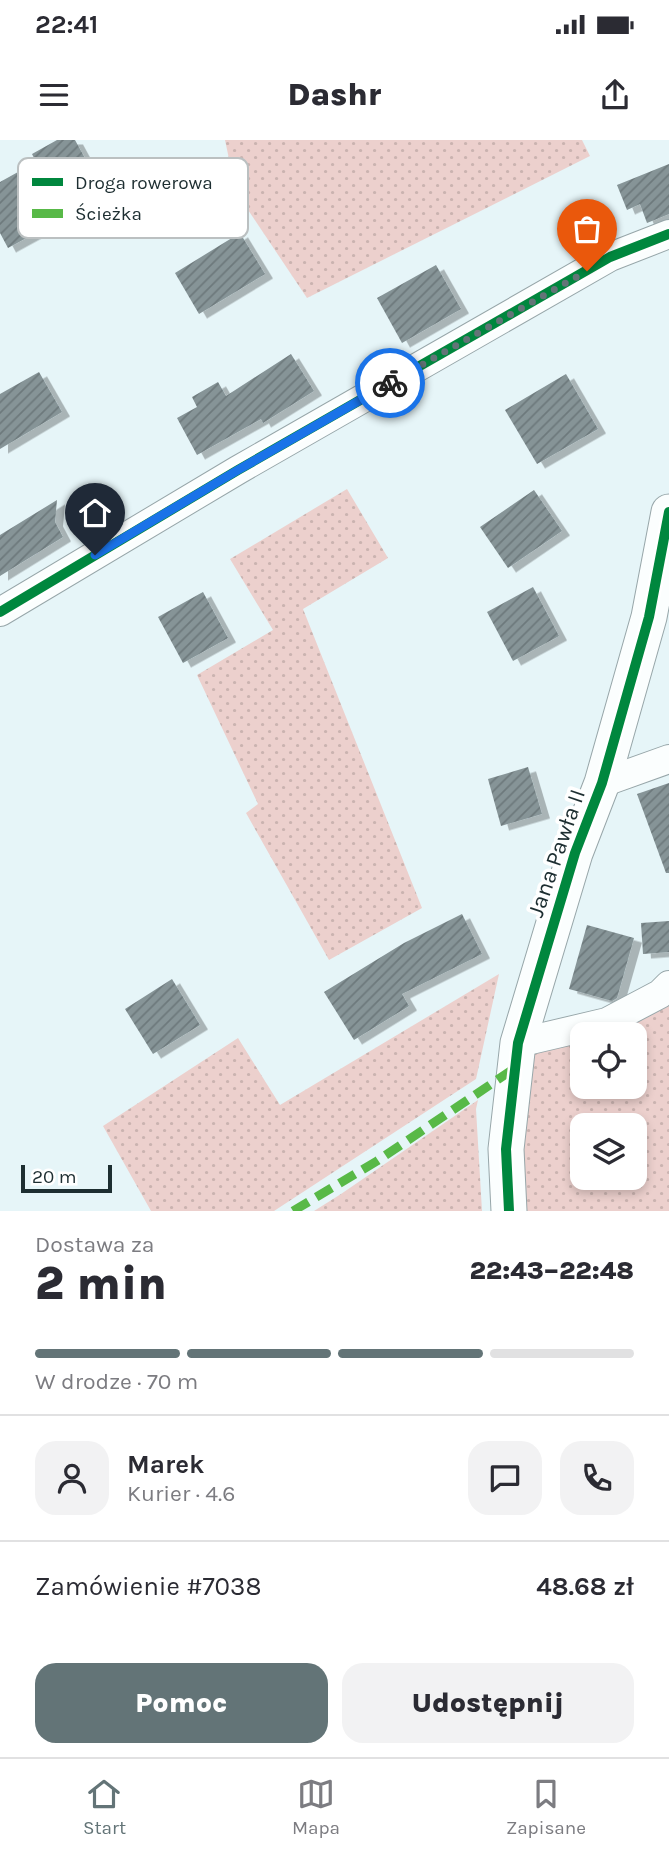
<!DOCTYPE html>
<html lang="pl">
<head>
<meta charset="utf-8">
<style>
	:root { --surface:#fff; --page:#f2f2f3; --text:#2b2b33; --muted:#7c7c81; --line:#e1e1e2; --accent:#637477 }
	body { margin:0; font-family:Karla,sans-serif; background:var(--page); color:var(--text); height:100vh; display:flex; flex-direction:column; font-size:26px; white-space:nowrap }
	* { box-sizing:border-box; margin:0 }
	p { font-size:23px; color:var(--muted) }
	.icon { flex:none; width:38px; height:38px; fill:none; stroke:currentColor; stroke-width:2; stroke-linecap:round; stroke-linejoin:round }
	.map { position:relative; height:1071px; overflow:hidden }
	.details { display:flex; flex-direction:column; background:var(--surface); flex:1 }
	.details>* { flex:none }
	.tools { position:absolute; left:570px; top:882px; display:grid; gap:14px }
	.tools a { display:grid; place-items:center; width:77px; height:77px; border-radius:14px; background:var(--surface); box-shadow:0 4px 10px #0003; font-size:35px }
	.scale { position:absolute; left:21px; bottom:18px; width:91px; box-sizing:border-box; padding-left:7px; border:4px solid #1d2e31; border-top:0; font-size:19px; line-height:24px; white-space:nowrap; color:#1d2e31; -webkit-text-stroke:5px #fff; paint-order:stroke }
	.pin { position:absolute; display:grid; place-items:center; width:60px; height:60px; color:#fff; margin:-72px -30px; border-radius:50% 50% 50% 0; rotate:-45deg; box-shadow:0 0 7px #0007 }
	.pin .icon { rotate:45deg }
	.courier { position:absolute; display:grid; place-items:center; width:70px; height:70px; margin:-35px; border:5px solid #1a73e8; border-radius:50%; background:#fff; color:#222; box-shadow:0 2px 9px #0007 }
	.head em { font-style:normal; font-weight:800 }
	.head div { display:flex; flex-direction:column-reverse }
	.head { display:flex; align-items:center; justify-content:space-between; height:119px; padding:0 35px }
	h1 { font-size:46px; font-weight:800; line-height:52px }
	.bar { display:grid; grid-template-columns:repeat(4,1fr); gap:10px 7px; align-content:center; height:84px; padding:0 35px }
	.bar i { height:9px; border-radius:5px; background:var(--line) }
	.bar .current { background:var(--accent) }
	.bar p { grid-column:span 4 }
	.line { display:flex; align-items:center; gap:18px; padding:0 35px; border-top:2px solid var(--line) }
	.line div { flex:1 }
	.round { display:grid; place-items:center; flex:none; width:74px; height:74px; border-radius:21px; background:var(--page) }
	.cta { display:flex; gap:14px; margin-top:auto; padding:14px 35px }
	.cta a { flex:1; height:80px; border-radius:21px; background:var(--accent); color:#fff; font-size:28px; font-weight:800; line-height:80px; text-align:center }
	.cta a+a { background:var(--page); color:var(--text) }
	.status { display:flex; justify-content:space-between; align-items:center; height:49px; padding:0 35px; background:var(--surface); direction:ltr }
	.status svg { height:19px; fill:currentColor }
	header { display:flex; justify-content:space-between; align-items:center; height:91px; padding:0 35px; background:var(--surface); font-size:32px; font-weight:800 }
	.menu { display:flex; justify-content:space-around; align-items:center; height:98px; border-top:2px solid var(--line); background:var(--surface); font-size:19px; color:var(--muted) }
	.menu a { display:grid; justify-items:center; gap:4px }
	.menu .current { color:var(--accent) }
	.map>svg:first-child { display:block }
	.green { fill:url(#green-dots); fill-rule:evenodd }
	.building { fill:url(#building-hatch); filter:url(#shadow) }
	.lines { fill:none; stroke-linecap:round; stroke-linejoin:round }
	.minor-casing { stroke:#97a6a9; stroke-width:30 }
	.tertiary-casing { stroke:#97a6a9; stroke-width:37 }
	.minor { stroke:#fbfefe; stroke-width:28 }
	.tertiary { stroke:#fbfefe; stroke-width:35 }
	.quiet { stroke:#58b947; stroke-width:9; stroke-dasharray:18 9; stroke-linecap:butt }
	.cycleway-casing { stroke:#fff; stroke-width:15 }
	.cycleway { stroke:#00873e; stroke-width:10 }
	.done { stroke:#637477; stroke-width:7; stroke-dasharray:0 12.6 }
	.route { stroke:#1a73e8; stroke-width:9 }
	.labels { text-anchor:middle; stroke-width:7; stroke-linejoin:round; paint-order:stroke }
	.street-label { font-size:23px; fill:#1d2e31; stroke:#fff }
	.key { fill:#fff; stroke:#bbc0c1; stroke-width:2 }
	.key-label { font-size:19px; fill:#1d2e31 }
</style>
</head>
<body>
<div class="status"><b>22:41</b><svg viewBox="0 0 49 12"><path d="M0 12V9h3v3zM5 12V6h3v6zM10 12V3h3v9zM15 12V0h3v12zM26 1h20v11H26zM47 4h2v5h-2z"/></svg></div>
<header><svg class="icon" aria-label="menu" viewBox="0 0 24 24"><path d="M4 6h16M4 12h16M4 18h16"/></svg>Dashr<svg class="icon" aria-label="share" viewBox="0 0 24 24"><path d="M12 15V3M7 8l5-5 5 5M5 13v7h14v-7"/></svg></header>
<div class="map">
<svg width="669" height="1071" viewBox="0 0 669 1071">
	<defs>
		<pattern id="green-dots" width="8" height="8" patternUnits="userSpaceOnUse" patternTransform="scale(1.75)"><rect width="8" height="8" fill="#ecd0cd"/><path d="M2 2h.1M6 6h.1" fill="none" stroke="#cab3b0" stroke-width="1.8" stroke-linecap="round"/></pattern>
		<pattern id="building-hatch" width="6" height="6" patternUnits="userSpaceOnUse" patternTransform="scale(1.75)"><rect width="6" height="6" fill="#869497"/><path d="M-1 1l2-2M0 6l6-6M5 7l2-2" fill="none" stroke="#6d797c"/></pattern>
		<filter id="shadow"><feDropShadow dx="8" dy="4.5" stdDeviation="0" flood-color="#0004"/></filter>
	</defs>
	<rect width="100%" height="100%" fill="#e6f5f8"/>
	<!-- green -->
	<g class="green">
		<polygon points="225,0 582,0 590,16 307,158 236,52"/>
		<polygon points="347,349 388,418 303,469 422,768 329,820 246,673 258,664 197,535 273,490 230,419"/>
		<polygon points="499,834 476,939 274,1071 151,1071 103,986 238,898 280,965"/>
		<path d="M669,856v215h-144l-4,-30 10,-134zM583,894h52v53h-52zM583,985h52v53h-52z"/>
		<polygon points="478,960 476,969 482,1071 314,1071 341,1054"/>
	</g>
	<!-- building -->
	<g class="building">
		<polygon points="57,0 75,0 105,55 8,108 0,93 0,42 36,22 32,14"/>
		<polygon points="669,24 669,74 647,83 640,64 627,70 617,45"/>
		<polygon points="240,93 265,134 199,174 175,133"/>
		<polygon points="436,125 461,169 402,203 377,158"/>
		<polygon points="291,214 314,251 263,283 261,279 197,315 177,278 197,267 192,257 218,242 226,256"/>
		<polygon points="39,232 62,272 0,309 0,254"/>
		<polygon points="566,234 598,289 537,324 505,270"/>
		<polygon points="534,350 562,391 508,428 480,387"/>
		<polygon points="57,360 55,382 63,397 0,436 0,395"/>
		<polygon points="533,447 559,496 513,521 487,472"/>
		<polygon points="203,452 228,498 183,523 158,477"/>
		<polygon points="528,627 542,674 501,686 488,639"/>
		<polygon points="669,643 669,733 666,733 637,654"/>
		<polygon points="462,774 482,814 402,854 409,866 354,900 324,852 404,803"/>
		<polygon points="669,781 669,812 643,814 641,783"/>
		<polygon points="587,785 634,798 617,858 612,861 569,849"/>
		<polygon points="172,839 200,885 153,914 125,869"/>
	</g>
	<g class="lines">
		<defs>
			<g id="minor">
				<polyline points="0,472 238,330 610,117 669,94"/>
				<polyline points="602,643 669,619"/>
				<polyline points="518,903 607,882 660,854 669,845"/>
			</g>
			<polyline id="tertiary" points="509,1071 506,1009 518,903 575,713 602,643 649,477 669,372"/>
		</defs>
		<!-- minor casing -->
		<use href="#minor" class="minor-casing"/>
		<!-- tertiary casing -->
		<use href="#tertiary" class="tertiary-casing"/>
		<!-- minor -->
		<use href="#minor" class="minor"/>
		<!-- tertiary -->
		<use href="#tertiary" class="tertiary"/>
		<!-- quiet -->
		<polyline class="quiet" points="293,1071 377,1021 515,928"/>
		<defs>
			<g id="cycleway">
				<polyline points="0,472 238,330 610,117 669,94"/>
				<polyline points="509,1071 506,1009 518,903 575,713 602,643 649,477 669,372"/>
			</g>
		</defs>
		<!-- cycleway casing -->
		<use href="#cycleway" class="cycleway-casing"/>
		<!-- cycleway -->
		<use href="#cycleway" class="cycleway"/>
	</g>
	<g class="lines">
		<!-- done -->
		<polyline class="done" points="390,243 587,131"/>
		<!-- route -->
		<polyline class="route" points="95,415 238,330 390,243"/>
	</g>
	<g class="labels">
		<!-- street labels -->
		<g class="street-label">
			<text transform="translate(556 713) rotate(-71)" y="8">Jana Pawła II</text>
		</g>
	</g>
	<!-- legend -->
	<rect x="18" y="18" width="230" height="80" rx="10" class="key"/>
	<rect x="32" y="38" width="31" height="8" fill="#00873e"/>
	<rect x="32" y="69" width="31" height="9" fill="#58b947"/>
	<g class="key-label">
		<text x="75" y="49">Droga rowerowa</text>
		<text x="75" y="80">Ścieżka</text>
	</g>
</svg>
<div class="tools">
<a><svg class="icon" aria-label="locate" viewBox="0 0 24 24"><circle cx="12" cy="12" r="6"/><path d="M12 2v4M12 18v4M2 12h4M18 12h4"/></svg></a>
<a><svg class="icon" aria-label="layers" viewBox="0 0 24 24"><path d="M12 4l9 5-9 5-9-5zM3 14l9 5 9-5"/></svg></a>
</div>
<div class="scale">20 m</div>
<div class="pin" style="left:587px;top:131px;background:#ea580c"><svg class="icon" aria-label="bag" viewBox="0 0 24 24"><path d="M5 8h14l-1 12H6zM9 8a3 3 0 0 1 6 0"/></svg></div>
<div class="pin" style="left:95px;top:415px;background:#1f2937"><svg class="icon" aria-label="home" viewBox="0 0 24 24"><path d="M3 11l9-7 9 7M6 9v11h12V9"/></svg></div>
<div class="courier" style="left:390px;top:243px"><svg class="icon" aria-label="bike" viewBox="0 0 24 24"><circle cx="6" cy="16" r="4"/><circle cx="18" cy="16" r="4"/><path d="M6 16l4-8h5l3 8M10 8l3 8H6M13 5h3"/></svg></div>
</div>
<section class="details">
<div class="head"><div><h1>2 min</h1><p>Dostawa za</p></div><em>22:43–22:48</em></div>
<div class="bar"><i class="current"></i><i class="current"></i><i class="current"></i><i></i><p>W drodze · 70 m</p></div>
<div class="line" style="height:126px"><a class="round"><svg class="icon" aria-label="person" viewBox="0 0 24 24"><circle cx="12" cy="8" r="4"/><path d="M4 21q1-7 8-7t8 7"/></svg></a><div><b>Marek</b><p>Kurier · 4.6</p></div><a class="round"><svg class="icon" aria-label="chat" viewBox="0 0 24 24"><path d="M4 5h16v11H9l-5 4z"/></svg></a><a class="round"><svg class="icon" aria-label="phone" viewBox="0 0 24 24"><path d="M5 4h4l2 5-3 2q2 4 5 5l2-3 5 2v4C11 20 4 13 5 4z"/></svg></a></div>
<div class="line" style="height:91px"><div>Zamówienie #7038</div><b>48.68 zł</b></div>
<div class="cta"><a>Pomoc</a><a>Udostępnij</a></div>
</section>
<nav class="menu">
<a class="current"><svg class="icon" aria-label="home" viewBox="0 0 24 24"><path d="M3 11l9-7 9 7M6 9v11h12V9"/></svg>Start</a>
<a><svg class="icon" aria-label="map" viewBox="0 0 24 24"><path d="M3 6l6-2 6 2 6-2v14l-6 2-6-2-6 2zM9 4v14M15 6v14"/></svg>Mapa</a>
<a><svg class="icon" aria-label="saved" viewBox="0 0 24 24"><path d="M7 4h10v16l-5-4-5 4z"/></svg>Zapisane</a>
</nav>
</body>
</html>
